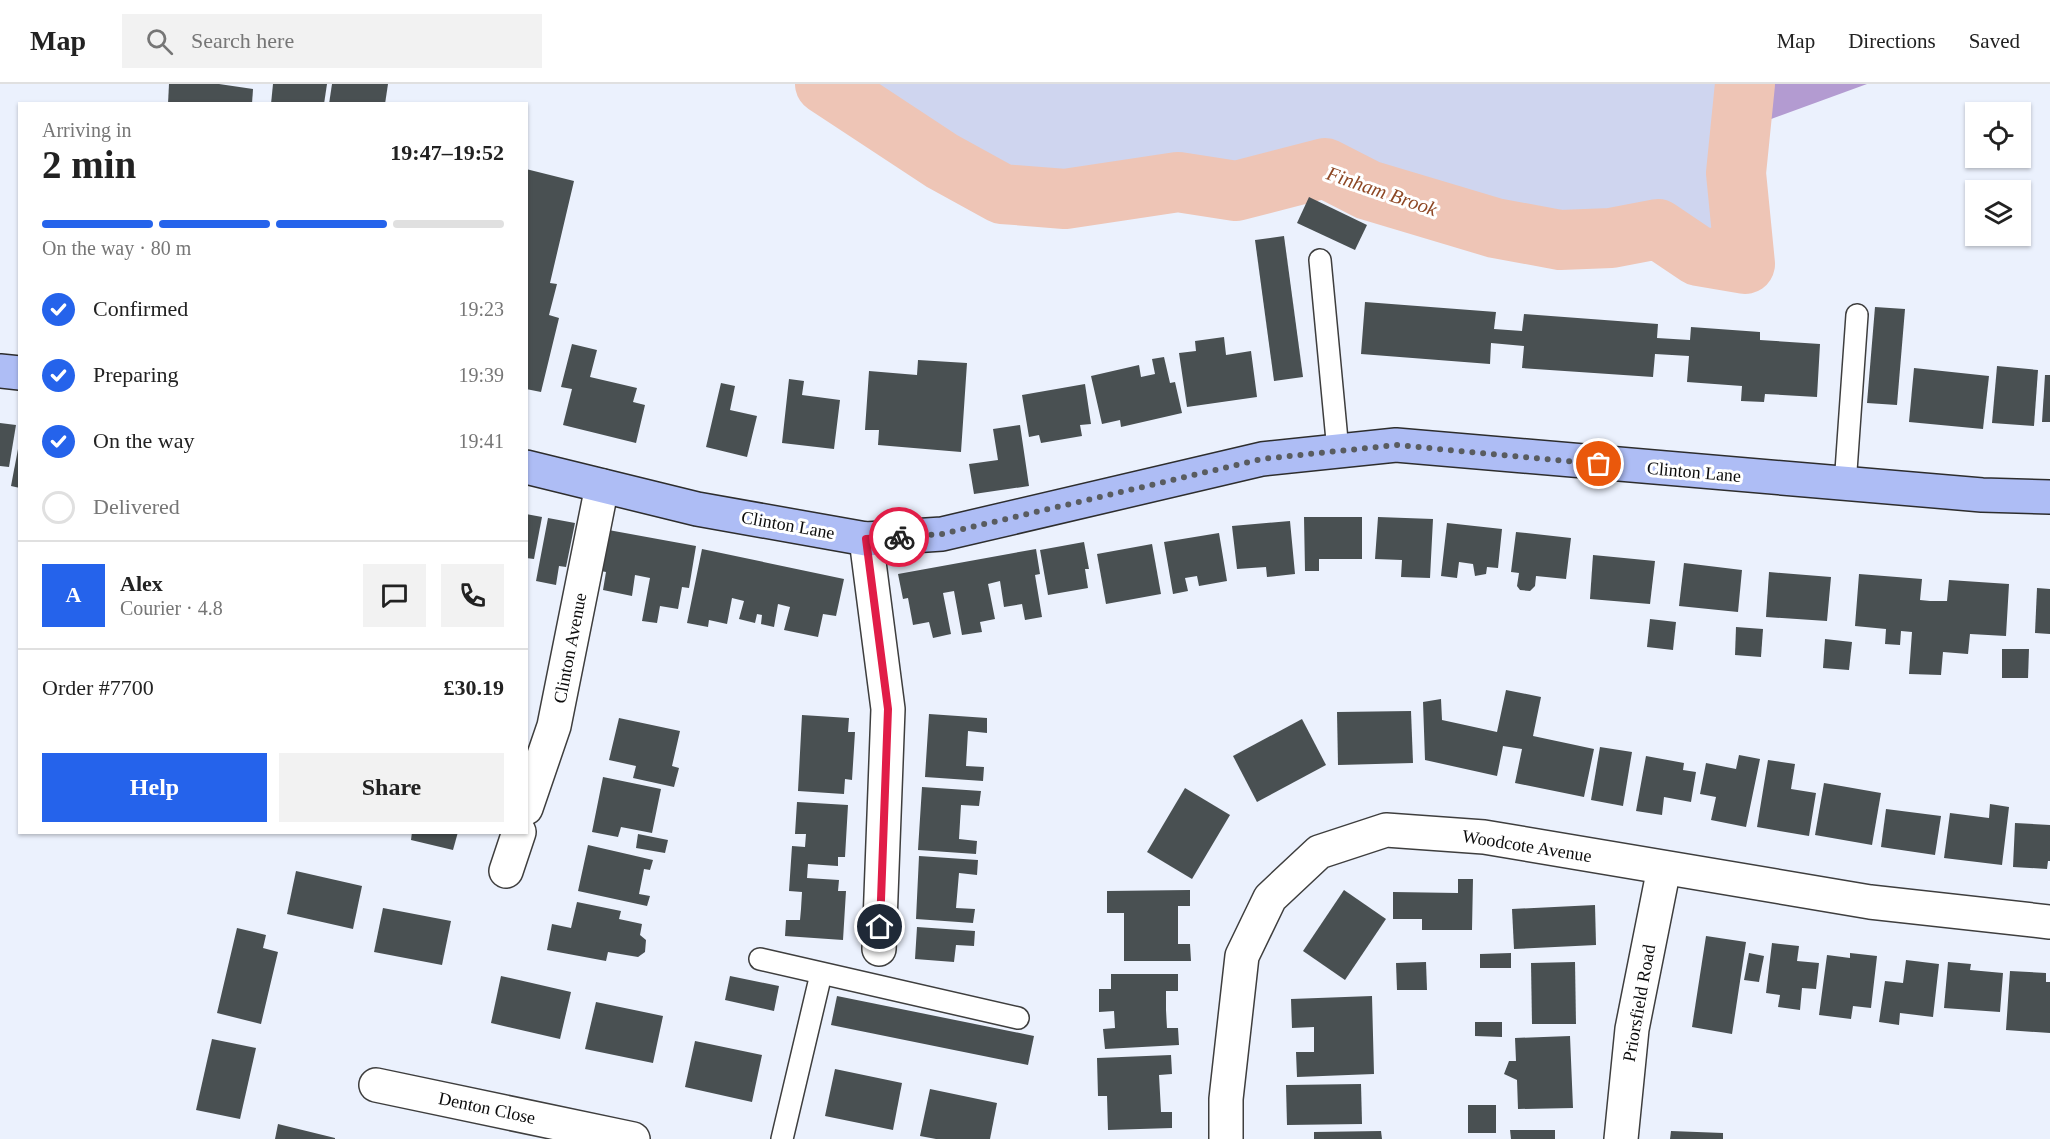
<!DOCTYPE html>
<html lang="en">
<head>
<meta charset="utf-8">
<style>
	:root { --surface:#fff; --page:#f2f2f2; --text:#222; --muted:#767676; --line:#e0e0e0; --accent:#2563eb }
	body { margin:0; font-family:"Times New Roman",serif; background:var(--page); color:var(--text); height:100vh; display:flex; flex-direction:column; font-size:22px; white-space:nowrap }
	* { box-sizing:border-box; margin:0 }
	p { font-size:20px; color:var(--muted) }
	.icon { flex:none; width:33px; height:33px; fill:none; stroke:currentColor; stroke-width:2; stroke-linecap:round; stroke-linejoin:round }
	.map { position:relative; flex:1; overflow:hidden }
	.drawer { position:absolute; left:18px; top:18px; width:510px; height:732px; display:flex; flex-direction:column; background:var(--surface); border-radius:0px; box-shadow:0 2px 4px #0004 }
	.drawer>* { flex:none }
	.fabs { position:absolute; left:1965px; top:18px; display:grid; gap:12px }
	.fabs a { display:grid; place-items:center; width:66px; height:66px; border-radius:0px; background:var(--surface); box-shadow:0 2px 4px #0004; font-size:30px }
	.pin { position:absolute; display:grid; place-items:center; width:51px; height:51px; color:#fff; margin:-26px; border:3px solid #fff; border-radius:50%; box-shadow:0 2px 6px #0007 }
	.courier { position:absolute; display:grid; place-items:center; width:60px; height:60px; margin:-30px; border:4px solid #e11d48; border-radius:50%; background:#fff; color:#222; box-shadow:0 2px 8px #0007 }
	.summary em { font-style:normal; font-weight:800 }
	.summary div { display:flex; flex-direction:column-reverse }
	.summary { display:flex; align-items:center; justify-content:space-between; height:102px; padding:0 24px }
	h1 { font-size:39px; font-weight:800; line-height:45px }
	.bar { display:grid; grid-template-columns:repeat(4,1fr); gap:9px 6px; align-content:center; height:72px; padding:0 24px }
	.bar i { height:8px; border-radius:4px; background:var(--line) }
	.bar .selected { background:var(--accent) }
	.bar p { grid-column:span 4 }
	.line { display:flex; align-items:center; gap:15px; padding:0 24px; border-top:2px solid var(--line) }
	.line div { flex:1 }
	.round { display:grid; place-items:center; flex:none; width:63px; height:63px; border-radius:0px; background:var(--page) }
	ol { padding:0 24px; list-style:none }
	li { display:flex; align-items:center; gap:18px; height:66px }
	li p { margin-inline-start:auto }
	li .icon { padding:6px; border-radius:50%; background:var(--accent); color:#fff; stroke-width:4 }
	li:last-child { color:var(--muted) }
	li i { width:33px; height:33px; border:3px solid var(--line); border-radius:50% }
	.action { display:flex; gap:12px; margin-top:auto; padding:12px 24px }
	.action a { flex:1; height:69px; border-radius:0px; background:var(--accent); color:#fff; font-size:24px; font-weight:800; line-height:69px; text-align:center }
	.action a+a { background:var(--page); color:var(--text) }
	header { display:flex; align-items:center; gap:36px; box-sizing:border-box; height:84px; padding:0 30px; background:var(--surface); border-bottom:2px solid var(--line) }
	header strong { font-size:28px }
	nav { display:flex; gap:33px; margin-inline-start:auto; font-size:21px }
	.search { width:420px; height:54px; background:var(--page); display:flex; align-items:center; gap:15px; box-sizing:border-box; padding:0 21px; border-radius:0px; color:var(--muted); font-size:22px }
	.map>svg:first-child { display:block }
	.farmland { fill:#cfd5ef }
	.forest { fill:#b39bd1 }
	.lines { fill:none; stroke-linecap:round; stroke-linejoin:round }
	.river { stroke:#eec5b6; stroke-width:60 }
	.building { fill:#495052 }
	.lane-casing { stroke:#3e3e3e; stroke-width:24 }
	.street-casing { stroke:#3e3e3e; stroke-width:36 }
	.secondary-casing { stroke:#2d2d2d; stroke-width:36 }
	.lane { stroke:#fff; stroke-width:21 }
	.street { stroke:#fff; stroke-width:33 }
	.secondary { stroke:#aebdf5; stroke-width:33 }
	.done { stroke:#595c60; stroke-width:6; stroke-dasharray:0 10.8 }
	.route { stroke:#e11d48; stroke-width:8 }
	.labels { text-anchor:middle; stroke-width:6; stroke-linejoin:round; paint-order:stroke }
	.street-label { font-size:18px; fill:#0b0b0b; stroke:#fff }
	.water-label { font-size:20px; font-style:italic; fill:#8d4724; stroke:#fff }
</style>
</head>
<body>
<header>
<strong>Map</strong>
<div class="search"><svg class="icon" aria-label="search" viewBox="0 0 24 24"><circle cx="10" cy="10" r="6"/><path d="M15 15l6 6"/></svg>Search here</div>
<nav><a>Map</a><a>Directions</a><a>Saved</a></nav>
</header>
<div class="map">
<svg width="2050" height="1055" viewBox="0 0 2050 1055">
	<rect width="100%" height="100%" fill="#ebf1fd"/>
	<!-- farmland -->
	<polygon class="farmland" points="825,0 1745,0 1736,89 1745,180 1698,172 1666,142 1611,154 1560,156 1495,144 1368,106 1325,84 1236,107 1178,98 1065,115 1002,110 942,77"/>
	<!-- forest -->
	<polygon class="forest" points="1745,0 1867,0 1741,46"/>
	<g class="lines">
		<!-- river -->
		<polyline class="river" points="825,0 942,77 1002,110 1065,115 1178,98 1236,107 1325,84 1368,106 1495,144 1560,156 1611,154 1658,145 1698,172 1745,180 1736,89 1745,0"/>
	</g>
	<!-- building -->
	<g class="building">
		<polygon points="169,0 219,0 253,5 252,20 168,20"/>
		<polygon points="273,0 327,0 324,20 271,20"/>
		<polygon points="332,0 388,0 385,20 329,20"/>
		<polygon points="526,85 574,97 550,199 557,200 549,231 559,234 541,308 526,305"/>
		<polygon points="1309,113 1367,141 1355,166 1297,139"/>
		<polygon points="1284,152 1303,293 1274,297 1255,156"/>
		<polygon points="1365,218 1496,228 1494,245 1522,247 1524,230 1658,240 1657,254 1690,256 1691,243 1760,248 1760,256 1820,260 1817,313 1765,310 1764,318 1741,317 1742,302 1687,298 1689,272 1655,270 1653,293 1522,284 1524,262 1491,259 1490,280 1361,270"/>
		<polygon points="1875,223 1905,225 1897,321 1867,319"/>
		<polygon points="1224,253 1226,271 1251,267 1257,313 1187,323 1179,269 1196,267 1195,257"/>
		<polygon points="572,260 597,266 590,293 637,304 633,318 645,321 636,359 563,341 572,305 561,303"/>
		<polygon points="1164,273 1170,299 1175,298 1182,329 1121,343 1120,336 1102,340 1091,292 1139,281 1141,293 1155,290 1152,275"/>
		<polygon points="918,276 967,279 961,368 878,361 879,346 865,346 869,287 917,291"/>
		<polygon points="1997,282 2038,286 2034,342 1992,339"/>
		<polygon points="1914,284 1989,292 1983,345 1909,338"/>
		<polygon points="2045,291 2050,291 2050,338 2042,338"/>
		<polygon points="789,295 804,297 802,311 840,316 834,365 782,359"/>
		<polygon points="721,299 735,302 730,326 757,332 747,373 706,363"/>
		<polygon points="1085,300 1091,340 1080,341 1082,352 1041,359 1039,351 1029,353 1022,311"/>
		<polygon points="0,339 16,341 9,383 0,382"/>
		<polygon points="1020,341 1029,402 974,410 969,380 998,376 993,345"/>
		<polygon points="18,365 20,365 20,404 11,402"/>
		<polygon points="526,430 542,433 534,475 526,474"/>
		<polygon points="1304,433 1362,433 1362,475 1319,475 1319,487 1305,487"/>
		<polygon points="1378,433 1433,435 1430,494 1401,493 1402,476 1375,475"/>
		<polygon points="548,434 575,439 566,483 559,482 556,501 536,497"/>
		<polygon points="1290,437 1295,490 1267,493 1266,483 1237,485 1232,442"/>
		<polygon points="1447,439 1502,445 1498,484 1487,483 1486,490 1475,492 1473,480 1459,478 1457,494 1441,492"/>
		<polygon points="603,445 696,462 689,504 682,503 678,525 660,522 657,539 642,537 650,494 635,491 632,512 603,506 606,488 596,486"/>
		<polygon points="1516,448 1571,454 1566,495 1536,492 1535,502 1530,507 1520,506 1517,502 1519,489 1511,488"/>
		<polygon points="1219,449 1227,497 1199,502 1197,492 1185,494 1188,507 1173,510 1164,458"/>
		<polygon points="1084,458 1089,485 1085,485 1088,504 1048,511 1040,466"/>
		<polygon points="1152,460 1161,510 1106,520 1097,470"/>
		<polygon points="702,465 844,495 836,532 823,530 818,553 784,546 790,523 778,520 774,543 761,540 762,531 757,530 755,539 739,535 744,517 732,514 727,540 709,536 708,543 687,539"/>
		<polygon points="1036,465 1040,490 1035,491 1042,533 1025,536 1022,520 1004,523 1000,497 988,500 995,535 980,538 982,548 962,551 954,507 943,509 951,550 933,554 929,538 913,541 908,514 903,515 898,490"/>
		<polygon points="1593,471 1655,477 1650,520 1590,515"/>
		<polygon points="1684,479 1742,486 1738,528 1679,522"/>
		<polygon points="1769,488 1831,493 1827,537 1766,533"/>
		<polygon points="1859,490 1922,495 1920,516 1930,517 1947,517 1949,496 2009,500 2006,552 1970,550 1968,570 1943,568 1941,591 1909,590 1912,548 1901,547 1900,561 1885,560 1886,545 1855,542"/>
		<polygon points="2037,504 2050,505 2050,550 2035,549"/>
		<polygon points="1650,535 1676,538 1673,566 1647,563"/>
		<polygon points="1736,543 1763,545 1761,573 1735,571"/>
		<polygon points="1825,555 1852,558 1849,586 1823,584"/>
		<polygon points="2002,565 2029,565 2028,594 2002,594"/>
		<polygon points="1506,606 1541,613 1533,652 1594,665 1584,713 1515,699 1522,665 1503,662 1497,692 1425,676 1423,618 1441,615 1442,636 1497,648"/>
		<polygon points="1411,627 1413,679 1338,681 1337,628"/>
		<polygon points="929,630 987,634 987,649 968,647 967,665 966,682 984,683 983,697 925,693"/>
		<polygon points="802,631 849,634 848,648 855,648 852,696 845,695 844,710 798,707"/>
		<polygon points="619,634 680,647 672,682 679,684 674,703 633,694 636,682 609,676"/>
		<polygon points="1302,635 1326,681 1257,718 1233,672"/>
		<polygon points="1600,663 1632,668 1623,722 1591,716"/>
		<polygon points="1739,671 1760,675 1746,743 1711,736 1716,713 1700,710 1706,679 1736,685"/>
		<polygon points="1646,672 1684,679 1683,686 1696,688 1691,718 1664,713 1662,731 1636,727"/>
		<polygon points="1768,676 1795,680 1791,705 1816,709 1809,752 1757,743"/>
		<polygon points="603,693 661,705 652,749 621,743 618,753 592,748"/>
		<polygon points="1824,699 1881,709 1872,761 1815,751"/>
		<polygon points="922,703 981,707 979,722 961,721 959,755 977,757 976,770 918,766"/>
		<polygon points="1185,704 1230,731 1192,795 1147,768"/>
		<polygon points="797,718 848,721 845,773 838,773 838,782 808,780 807,794 839,796 838,807 846,807 843,856 785,852 786,836 800,836 801,825 802,808 789,807 792,762 805,763 806,750 795,750"/>
		<polygon points="1990,720 2009,723 2002,781 1944,774 1950,729 1989,734"/>
		<polygon points="1886,725 1941,732 1935,771 1881,763"/>
		<polygon points="2015,739 2050,741 2050,777 2048,777 2047,785 2013,783"/>
		<polygon points="412,748 458,748 453,766 411,756"/>
		<polygon points="638,750 668,756 665,769 636,764"/>
		<polygon points="588,761 653,776 650,786 644,785 639,810 650,812 647,822 578,807"/>
		<polygon points="919,772 978,776 977,791 959,789 956,824 975,825 973,839 916,835"/>
		<polygon points="296,787 362,802 353,845 287,830"/>
		<polygon points="1458,795 1473,795 1472,846 1422,846 1422,835 1393,835 1393,808 1458,809"/>
		<polygon points="1190,806 1190,822 1178,822 1178,860 1190,860 1191,877 1124,877 1124,829 1107,829 1107,807"/>
		<polygon points="1344,806 1386,835 1345,896 1303,867"/>
		<polygon points="577,818 621,827 619,835 642,840 640,851 646,856 645,868 638,873 608,868 606,877 547,866 552,840 571,844"/>
		<polygon points="1595,821 1596,861 1514,865 1512,825"/>
		<polygon points="383,824 451,837 442,881 374,868"/>
		<polygon points="917,843 975,847 974,862 956,861 954,878 915,875"/>
		<polygon points="237,844 266,851 263,864 278,868 261,940 217,929"/>
		<polygon points="1706,852 1746,858 1732,950 1692,943"/>
		<polygon points="1772,859 1799,862 1797,877 1819,879 1816,905 1802,904 1800,926 1778,923 1780,911 1766,909"/>
		<polygon points="1511,869 1511,884 1480,884 1480,870"/>
		<polygon points="1749,869 1764,872 1759,898 1744,896"/>
		<polygon points="1850,869 1877,872 1871,924 1853,922 1851,935 1819,931 1827,871 1850,874"/>
		<polygon points="1906,876 1939,880 1933,933 1900,929 1899,941 1879,938 1885,897 1903,899"/>
		<polygon points="1426,878 1427,906 1397,906 1396,879"/>
		<polygon points="1575,878 1576,940 1532,940 1531,879"/>
		<polygon points="1948,878 1971,880 1970,886 2003,889 2000,928 1944,924"/>
		<polygon points="2010,887 2046,889 2046,898 2050,898 2050,949 2006,946"/>
		<polygon points="1111,890 1178,890 1178,907 1166,907 1166,926 1167,944 1178,944 1179,961 1105,965 1103,945 1115,944 1114,927 1099,928 1099,905 1111,905"/>
		<polygon points="501,892 571,908 560,955 491,939"/>
		<polygon points="730,892 779,902 774,927 725,916"/>
		<polygon points="837,912 1034,952 1028,981 831,941"/>
		<polygon points="1372,912 1374,990 1297,993 1296,968 1314,968 1314,943 1292,944 1291,915"/>
		<polygon points="596,918 663,932 653,979 585,965"/>
		<polygon points="1475,938 1502,938 1502,953 1475,952"/>
		<polygon points="1570,952 1573,1024 1518,1025 1517,996 1504,990 1509,977 1516,977 1515,954"/>
		<polygon points="212,955 256,964 240,1035 196,1026"/>
		<polygon points="695,957 762,971 752,1018 685,1003"/>
		<polygon points="1171,971 1172,990 1159,991 1161,1028 1172,1028 1172,1044 1108,1046 1107,1012 1098,1012 1097,974"/>
		<polygon points="835,985 902,999 893,1046 825,1032"/>
		<polygon points="1361,1000 1362,1040 1287,1041 1286,1001"/>
		<polygon points="930,1005 997,1019 990,1055 936,1055 920,1052"/>
		<rect x="1468" y="1021" width="28" height="28"/>
		<polygon points="278,1040 335,1054 335,1055 275,1055"/>
		<polygon points="1510,1046 1555,1046 1555,1055 1511,1055"/>
		<polygon points="1381,1047 1382,1055 1314,1055 1314,1048"/>
		<polygon points="1671,1047 1723,1049 1723,1055 1670,1055"/>
	</g>
	<g class="lines">
		<defs>
			<g id="lane">
				<polyline points="1320,176 1338,367"/>
				<polyline points="1845,401 1857,231"/>
				<polyline points="760,875 1018,934"/>
				<polyline points="782,1055 821,890"/>
			</g>
			<g id="street">
				<polyline points="866,455 888,625 879,865"/>
				<polyline points="526,724 554,642 602,402"/>
				<polyline points="506,787 519,748"/>
				<polyline points="376,1001 633,1055"/>
				<polyline points="1226,1055 1226,1015 1242,872 1270,814 1319,768 1386,746 1484,753 1870,818 2050,838"/>
				<polyline points="1621,1055 1632,945 1664,784"/>
			</g>
			<g id="secondary">
				<polyline points="0,287 20,289"/>
				<polyline points="526,383 697,425 866,455 942,450 1262,375 1396,361 1982,411 2050,413"/>
			</g>
		</defs>
		<!-- lane casing -->
		<use href="#lane" class="lane-casing"/>
		<!-- street casing -->
		<use href="#street" class="street-casing"/>
		<!-- secondary casing -->
		<use href="#secondary" class="secondary-casing"/>
		<!-- lane -->
		<use href="#lane" class="lane"/>
		<!-- street -->
		<use href="#street" class="street"/>
		<!-- secondary -->
		<use href="#secondary" class="secondary"/>
	</g>
	<g class="lines">
		<!-- done -->
		<polyline class="done" points="899,453 942,450 1262,375 1396,361 1599,380"/>
		<!-- route -->
		<polyline class="route" points="880,843 888,625 866,455 899,453"/>
	</g>
	<g class="labels">
		<!-- street labels -->
		<g class="street-label">
			<text transform="translate(1694 388) rotate(5)" y="6">Clinton Lane</text>
			<text transform="translate(788 441) rotate(10)" y="6">Clinton Lane</text>
			<text transform="translate(570 564) rotate(-79)" y="6">Clinton Avenue</text>
			<text transform="translate(1527 762) rotate(9)" y="6">Woodcote Avenue</text>
			<text transform="translate(1639 919) rotate(-80)" y="6">Priorsfield Road</text>
			<text transform="translate(487 1024) rotate(12)" y="6">Denton Close</text>
		</g>
		<!-- water labels -->
		<g class="water-label">
			<text transform="translate(1382 107) rotate(19)" y="7">Finham Brook</text>
		</g>
	</g>
</svg>
<div class="fabs">
<a><svg class="icon" aria-label="locate" viewBox="0 0 24 24"><circle cx="12" cy="12" r="6"/><path d="M12 2v4M12 18v4M2 12h4M18 12h4"/></svg></a>
<a><svg class="icon" aria-label="layers" viewBox="0 0 24 24"><path d="M12 4l9 5-9 5-9-5zM3 14l9 5 9-5"/></svg></a>
</div>
<div class="pin" style="left:1599px;top:380px;background:#ea580c"><svg class="icon" aria-label="bag" viewBox="0 0 24 24"><path d="M5 8h14l-1 12H6zM9 8a3 3 0 0 1 6 0"/></svg></div>
<div class="pin" style="left:880px;top:843px;background:#1f2937"><svg class="icon" aria-label="home" viewBox="0 0 24 24"><path d="M3 11l9-7 9 7M6 9v11h12V9"/></svg></div>
<div class="courier" style="left:899px;top:453px"><svg class="icon" aria-label="bike" viewBox="0 0 24 24"><circle cx="6" cy="16" r="4"/><circle cx="18" cy="16" r="4"/><path d="M6 16l4-8h5l3 8M10 8l3 8H6M13 5h3"/></svg></div>
<section class="drawer">
<div class="summary"><div><h1>2 min</h1><p>Arriving in</p></div><em>19:47–19:52</em></div>
<div class="bar"><i class="selected"></i><i class="selected"></i><i class="selected"></i><i></i><p>On the way · 80 m</p></div>
<ol>
<li><svg class="icon" aria-label="check" viewBox="0 0 24 24"><path d="M5 12l5 5 9-10"/></svg>Confirmed<p>19:23</p></li>
<li><svg class="icon" aria-label="check" viewBox="0 0 24 24"><path d="M5 12l5 5 9-10"/></svg>Preparing<p>19:39</p></li>
<li><svg class="icon" aria-label="check" viewBox="0 0 24 24"><path d="M5 12l5 5 9-10"/></svg>On the way<p>19:41</p></li>
<li><i></i>Delivered</li>
</ol>
<div class="line" style="height:108px"><b class="round" style="background:var(--accent);color:#fff">A</b><div><b>Alex</b><p>Courier · 4.8</p></div><a class="round"><svg class="icon" aria-label="chat" viewBox="0 0 24 24"><path d="M4 5h16v11H9l-5 4z"/></svg></a><a class="round"><svg class="icon" aria-label="phone" viewBox="0 0 24 24"><path d="M5 4h4l2 5-3 2q2 4 5 5l2-3 5 2v4C11 20 4 13 5 4z"/></svg></a></div>
<div class="line" style="height:78px"><div>Order #7700</div><b>£30.19</b></div>
<div class="action"><a>Help</a><a>Share</a></div>
</section>
</div>
</body>
</html>
